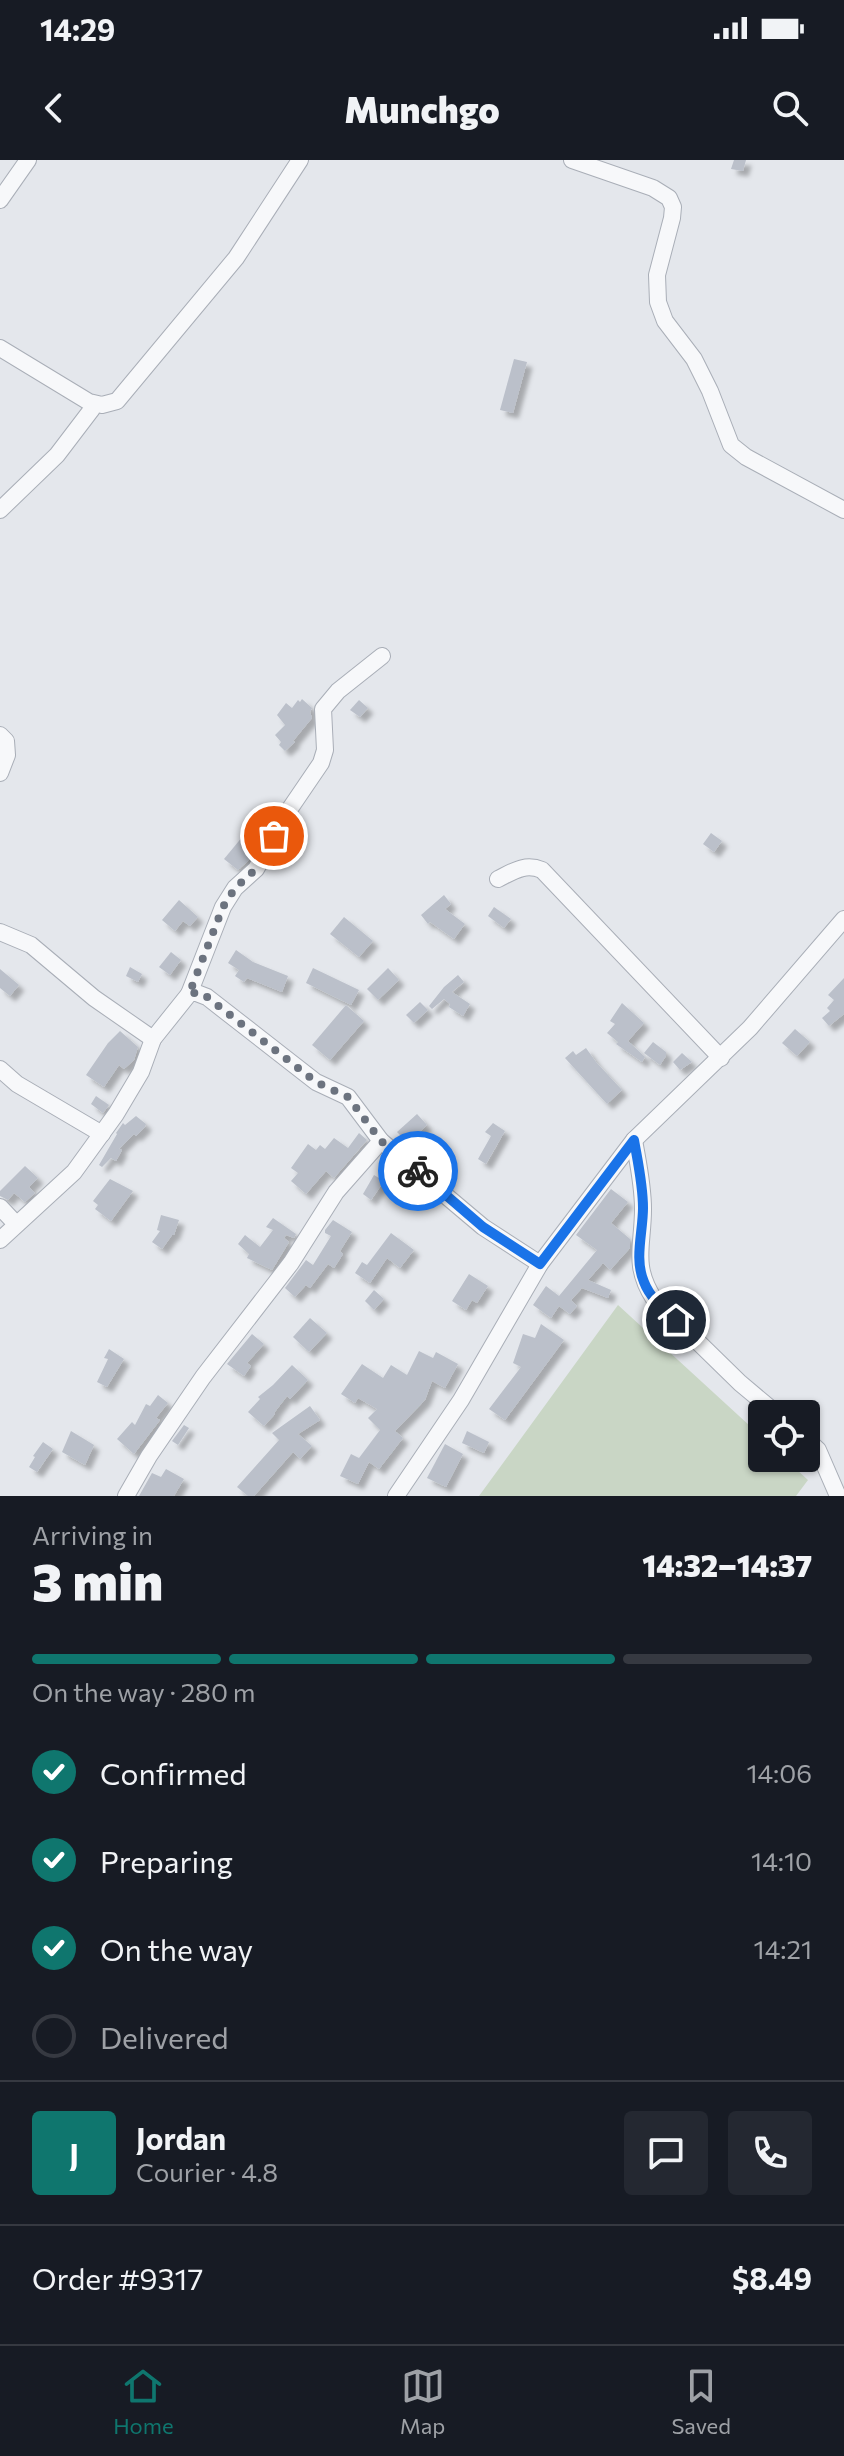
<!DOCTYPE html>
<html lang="en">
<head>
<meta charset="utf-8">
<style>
	:root { --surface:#171b24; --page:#242831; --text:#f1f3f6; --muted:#9ea1a6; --line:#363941; --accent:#0f766e }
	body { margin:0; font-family:Commissioner,sans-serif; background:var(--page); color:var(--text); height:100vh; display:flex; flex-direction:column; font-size:30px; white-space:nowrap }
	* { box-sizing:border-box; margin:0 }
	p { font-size:26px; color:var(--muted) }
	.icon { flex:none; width:44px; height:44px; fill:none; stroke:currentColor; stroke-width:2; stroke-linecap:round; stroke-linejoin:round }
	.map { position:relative; height:1336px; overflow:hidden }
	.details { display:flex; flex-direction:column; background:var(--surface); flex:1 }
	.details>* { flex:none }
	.tools { position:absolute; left:748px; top:1240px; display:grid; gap:16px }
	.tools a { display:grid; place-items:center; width:72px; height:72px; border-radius:8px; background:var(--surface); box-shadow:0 2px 6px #0004; font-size:40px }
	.pin { position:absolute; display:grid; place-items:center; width:68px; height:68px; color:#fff; margin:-34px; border:4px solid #fff; border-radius:50%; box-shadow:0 2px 8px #0007 }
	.courier { position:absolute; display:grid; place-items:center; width:80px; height:80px; margin:-40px; border:6px solid #1a73e8; border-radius:50%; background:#fff; color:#222; box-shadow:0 2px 10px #0007 }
	.overview em { font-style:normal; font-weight:800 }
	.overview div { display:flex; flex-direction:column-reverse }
	.overview { display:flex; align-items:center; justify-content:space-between; height:136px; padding:0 32px }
	h1 { font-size:52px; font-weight:800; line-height:60px }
	.bar { display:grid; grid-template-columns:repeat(4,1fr); gap:12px 8px; align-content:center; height:96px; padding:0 32px }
	.bar i { height:10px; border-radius:6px; background:var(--line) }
	.bar .selected { background:var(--accent) }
	.bar p { grid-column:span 4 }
	.line { display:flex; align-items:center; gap:20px; padding:0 32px; border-top:2px solid var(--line) }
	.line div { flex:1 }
	.round { display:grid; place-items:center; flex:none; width:84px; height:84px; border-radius:8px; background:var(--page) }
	ol { padding:0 32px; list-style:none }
	li { display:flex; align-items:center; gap:24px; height:88px }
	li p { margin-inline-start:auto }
	li .icon { padding:8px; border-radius:50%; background:var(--accent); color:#fff; stroke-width:4 }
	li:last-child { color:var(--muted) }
	li i { width:44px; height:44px; border:4px solid var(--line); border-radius:50% }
	.status { display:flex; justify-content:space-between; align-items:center; height:56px; padding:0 40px; background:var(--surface); direction:ltr }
	.status svg { height:22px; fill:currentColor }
	header { display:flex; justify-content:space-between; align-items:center; height:104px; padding:0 32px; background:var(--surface); font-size:36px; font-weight:800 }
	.dock { display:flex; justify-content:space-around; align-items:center; height:112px; border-top:2px solid var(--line); background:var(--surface); font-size:22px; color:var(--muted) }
	.dock a { display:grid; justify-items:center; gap:4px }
	.dock .selected { color:var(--accent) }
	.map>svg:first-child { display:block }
	.green { fill:#c9d6c5 }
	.building { fill:#bbc0ca; filter:url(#shadow) }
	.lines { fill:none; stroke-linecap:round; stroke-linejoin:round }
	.minor-casing { stroke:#a9aeb7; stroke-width:18 }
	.minor { stroke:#f7f8fa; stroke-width:16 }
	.done { stroke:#6c737f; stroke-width:8; stroke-dasharray:0 14.4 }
	.route { stroke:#1a73e8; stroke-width:10 }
</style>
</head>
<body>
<div class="status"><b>14:29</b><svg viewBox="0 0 49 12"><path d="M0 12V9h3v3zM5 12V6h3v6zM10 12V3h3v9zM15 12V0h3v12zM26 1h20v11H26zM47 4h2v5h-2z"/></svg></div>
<header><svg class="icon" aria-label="back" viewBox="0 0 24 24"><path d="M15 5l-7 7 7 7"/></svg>Munchgo<svg class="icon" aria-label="search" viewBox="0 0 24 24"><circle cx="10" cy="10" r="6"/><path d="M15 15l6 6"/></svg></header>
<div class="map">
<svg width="844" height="1336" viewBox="0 0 844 1336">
	<defs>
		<filter id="shadow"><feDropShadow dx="5.5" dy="5.5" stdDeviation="2" flood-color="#0004"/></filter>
	</defs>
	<rect width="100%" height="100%" fill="#e4e7ec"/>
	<!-- green -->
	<polygon class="green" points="618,1145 762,1277 762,1298 784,1298 808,1320 796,1336 479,1336"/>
	<!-- building -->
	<g class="building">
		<polygon points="734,0 746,0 743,11 731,9"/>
		<polygon points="514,199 527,202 513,253 500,250"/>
		<polygon points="302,539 312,548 310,552 312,558 293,581 295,582 285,591 279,585 281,582 275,575 285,565 277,555 286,543 292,548 298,540 300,542"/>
		<polygon points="359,540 368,548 360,557 350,550"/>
		<polygon points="711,673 722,681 714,692 703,684"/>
		<polygon points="243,676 256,686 248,701 238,710 224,699"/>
		<polygon points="444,735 451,744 445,749 465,764 454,779 430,762 428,764 421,755"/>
		<polygon points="179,740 198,757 190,766 183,761 175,771 162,760"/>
		<polygon points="494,747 511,759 504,768 488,756"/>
		<polygon points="344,757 373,781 359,797 330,774"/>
		<polygon points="236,790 253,802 288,816 282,832 247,818 244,822 235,816 239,810 228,803"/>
		<polygon points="171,792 181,800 170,815 159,807"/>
		<polygon points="130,807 142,814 138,822 126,816"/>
		<polygon points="313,808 359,830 351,845 306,823"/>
		<polygon points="388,808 399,820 378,840 367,829"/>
		<polygon points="0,809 19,825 10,836 0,828"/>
		<polygon points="458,815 464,822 452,832 470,844 463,856 449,847 450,844 444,839 432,849 429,846 444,827"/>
		<polygon points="844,818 844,854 829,866 822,858 830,851 827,848 834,840 828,835"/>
		<polygon points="420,842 428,850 414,863 406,855"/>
		<polygon points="622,843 644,863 628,881 645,897 642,902 616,884 618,882 607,873 615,864 610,861"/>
		<polygon points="346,845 364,861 330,900 312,885"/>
		<polygon points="795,869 810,882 797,896 782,883"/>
		<polygon points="120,871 138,887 134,900 124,909 119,905 104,927 86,915 108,883"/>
		<polygon points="653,882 666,892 666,896 660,905 644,893"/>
		<polygon points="586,888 596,902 622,930 607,944 565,898 573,891 576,895"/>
		<polygon points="682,893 692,902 680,910 673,902"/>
		<polygon points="96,936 109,945 103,953 91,944"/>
		<polygon points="417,954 427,965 408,983 397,972"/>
		<polygon points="136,956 146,964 145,967 136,976 134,974 119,989 122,990 116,1001 111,998 102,1007 99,1005 117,974 116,973 123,963 125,965"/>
		<polygon points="493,963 505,971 486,1004 478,999 491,976 485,972"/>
		<polygon points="359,973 367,980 334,1018 326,1011 306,1034 291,1021 298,1013 291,1008 308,984 316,990 320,985 325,989 334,978 348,988"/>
		<polygon points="25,1006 38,1018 29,1027 35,1033 25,1042 14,1033 8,1040 0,1036 0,1031"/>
		<polygon points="374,1015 384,1021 371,1040 363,1034"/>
		<polygon points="110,1019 133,1031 111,1061 95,1049 98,1045 93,1041"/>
		<polygon points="611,1029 628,1042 611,1063 630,1079 630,1088 610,1110 603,1103 588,1120 611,1130 608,1138 582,1128 571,1140 577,1146 570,1154 559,1146 551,1158 533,1145 546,1126 559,1136 597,1090 576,1075"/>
		<polygon points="161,1055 179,1060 174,1075 172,1075 162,1089 152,1082 160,1071 157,1070"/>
		<polygon points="273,1058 296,1074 294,1078 286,1075 284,1078 289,1082 272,1110 247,1098 249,1094 238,1084 245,1075 260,1087 273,1070 266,1067"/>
		<polygon points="333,1060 352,1072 340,1091 343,1094 334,1108 328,1104 310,1128 306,1125 295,1137 285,1128 306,1100 313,1105 331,1076 325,1073 325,1070"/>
		<polygon points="391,1073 414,1090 400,1108 387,1098 370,1123 355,1113 362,1102 367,1105"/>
		<polygon points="469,1114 488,1126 477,1143 472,1140 466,1150 452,1141"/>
		<polygon points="374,1130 384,1139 374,1150 365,1141"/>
		<polygon points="310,1158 327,1173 309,1192 293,1177"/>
		<polygon points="541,1164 564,1180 505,1260 489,1249 521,1207 513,1203 523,1174 535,1178"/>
		<polygon points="252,1174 264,1184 247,1203 251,1206 244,1216 227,1204"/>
		<polygon points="109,1189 124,1199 107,1227 97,1222 108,1199 104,1198"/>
		<polygon points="419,1191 433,1198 436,1192 458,1204 445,1228 432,1221 425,1240 395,1271 403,1278 379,1309 369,1302 358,1324 340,1316 351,1294 359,1298 380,1270 368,1258 377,1249 358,1238 355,1243 341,1234 362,1204 383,1218 391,1205 407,1215"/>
		<polygon points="292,1205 308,1220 290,1239 287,1236 274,1253 275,1254 264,1266 248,1252 260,1239 258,1237 273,1225"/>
		<polygon points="158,1235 168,1243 156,1258 160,1260 134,1294 117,1279 132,1262 135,1265 146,1244 150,1246"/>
		<polygon points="310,1246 320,1260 298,1274 312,1286 300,1299 293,1292 254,1336 248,1336 237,1327 279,1280 272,1273"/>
		<polygon points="184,1265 189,1268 178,1285 172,1281"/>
		<polygon points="71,1271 94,1285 85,1305 62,1292"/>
		<polygon points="467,1271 489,1282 484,1293 462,1283"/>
		<polygon points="43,1282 53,1289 37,1312 29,1307 35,1297 33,1296"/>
		<polygon points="445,1284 463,1294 446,1327 427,1318"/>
		<polygon points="166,1309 184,1319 174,1336 139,1336 152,1313 161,1317"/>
	</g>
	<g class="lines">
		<defs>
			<g id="minor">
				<polyline points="572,0 653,28 669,38 673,47 672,58 657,115 658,142 665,161 694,199 710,231 731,285 746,297 844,350"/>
				<polyline points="0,40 28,0"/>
				<polyline points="0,188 89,242 102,245 117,241 236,98 300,0"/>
				<polyline points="0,350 57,295 92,249"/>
				<polyline points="0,575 6,581 7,595 0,613"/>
				<path d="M498,719c16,-8 27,-16 44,-9l179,188"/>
				<polyline points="0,772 31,785 94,838 153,879"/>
				<polyline points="189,834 223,747 235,728 256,709 289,650 321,603 325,590 323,549 338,531 382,496"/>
				<polyline points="0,909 17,924 102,974"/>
				<path d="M634,980c4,23 9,45 9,69 0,37 -11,56 11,90l86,84 37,31"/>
				<polyline points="0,1047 16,1064"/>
				<polyline points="0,1080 74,1012 116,954 141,912 153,879 189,834 194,832 207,837 316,922 348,937 381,981 483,1067 540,1104"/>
				<polyline points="806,1279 818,1290 838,1336"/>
				<polyline points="126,1336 149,1296 203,1217 291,1103 336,1032 381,981"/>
				<polyline points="396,1336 461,1240 540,1104 634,980 750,868 844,759"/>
			</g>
		</defs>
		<!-- minor casing -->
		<use href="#minor" class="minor-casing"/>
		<!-- minor -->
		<use href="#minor" class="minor"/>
	</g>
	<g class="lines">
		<!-- done -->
		<polyline class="done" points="274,676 256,709 235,728 223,747 189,834 199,832 207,837 316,922 348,937 381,981 418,1011"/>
		<!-- route -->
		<path class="route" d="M418,1011l65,56 57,37 94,-124c4,23 9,45 9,68 0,24 -9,51 1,74 6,16 20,27 32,38"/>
	</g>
</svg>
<div class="tools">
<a><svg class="icon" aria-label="locate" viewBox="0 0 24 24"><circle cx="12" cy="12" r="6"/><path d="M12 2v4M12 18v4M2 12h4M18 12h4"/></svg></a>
</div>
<div class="pin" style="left:274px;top:676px;background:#ea580c"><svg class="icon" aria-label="bag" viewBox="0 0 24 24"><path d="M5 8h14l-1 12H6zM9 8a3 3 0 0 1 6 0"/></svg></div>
<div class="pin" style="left:676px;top:1160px;background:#1f2937"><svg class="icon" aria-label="home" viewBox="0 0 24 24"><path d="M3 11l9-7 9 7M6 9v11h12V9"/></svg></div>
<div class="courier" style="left:418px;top:1011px"><svg class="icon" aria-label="bike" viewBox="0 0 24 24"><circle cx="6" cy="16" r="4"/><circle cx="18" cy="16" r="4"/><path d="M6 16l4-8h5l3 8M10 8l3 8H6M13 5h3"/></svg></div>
</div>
<section class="details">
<div class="overview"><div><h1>3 min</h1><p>Arriving in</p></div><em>14:32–14:37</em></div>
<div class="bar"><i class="selected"></i><i class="selected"></i><i class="selected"></i><i></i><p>On the way · 280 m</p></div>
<ol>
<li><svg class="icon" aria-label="check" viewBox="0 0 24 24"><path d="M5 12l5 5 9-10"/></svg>Confirmed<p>14:06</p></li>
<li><svg class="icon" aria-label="check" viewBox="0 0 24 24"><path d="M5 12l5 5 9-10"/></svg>Preparing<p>14:10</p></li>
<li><svg class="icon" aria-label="check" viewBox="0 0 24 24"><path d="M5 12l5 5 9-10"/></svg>On the way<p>14:21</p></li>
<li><i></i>Delivered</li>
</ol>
<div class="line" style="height:144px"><b class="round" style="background:var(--accent);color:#fff">J</b><div><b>Jordan</b><p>Courier · 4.8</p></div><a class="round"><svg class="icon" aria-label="chat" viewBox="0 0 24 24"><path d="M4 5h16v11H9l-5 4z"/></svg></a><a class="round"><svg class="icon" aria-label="phone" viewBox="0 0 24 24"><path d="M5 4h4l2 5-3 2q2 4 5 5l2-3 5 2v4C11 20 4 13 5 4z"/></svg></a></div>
<div class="line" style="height:104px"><div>Order #9317</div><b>$8.49</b></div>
</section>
<nav class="dock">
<a class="selected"><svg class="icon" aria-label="home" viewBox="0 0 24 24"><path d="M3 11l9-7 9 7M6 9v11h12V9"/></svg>Home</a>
<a><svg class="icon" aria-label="map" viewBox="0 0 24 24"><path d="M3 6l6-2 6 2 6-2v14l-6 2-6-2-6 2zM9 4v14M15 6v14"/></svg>Map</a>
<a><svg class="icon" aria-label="saved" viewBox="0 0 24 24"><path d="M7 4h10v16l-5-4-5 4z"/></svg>Saved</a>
</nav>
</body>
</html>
